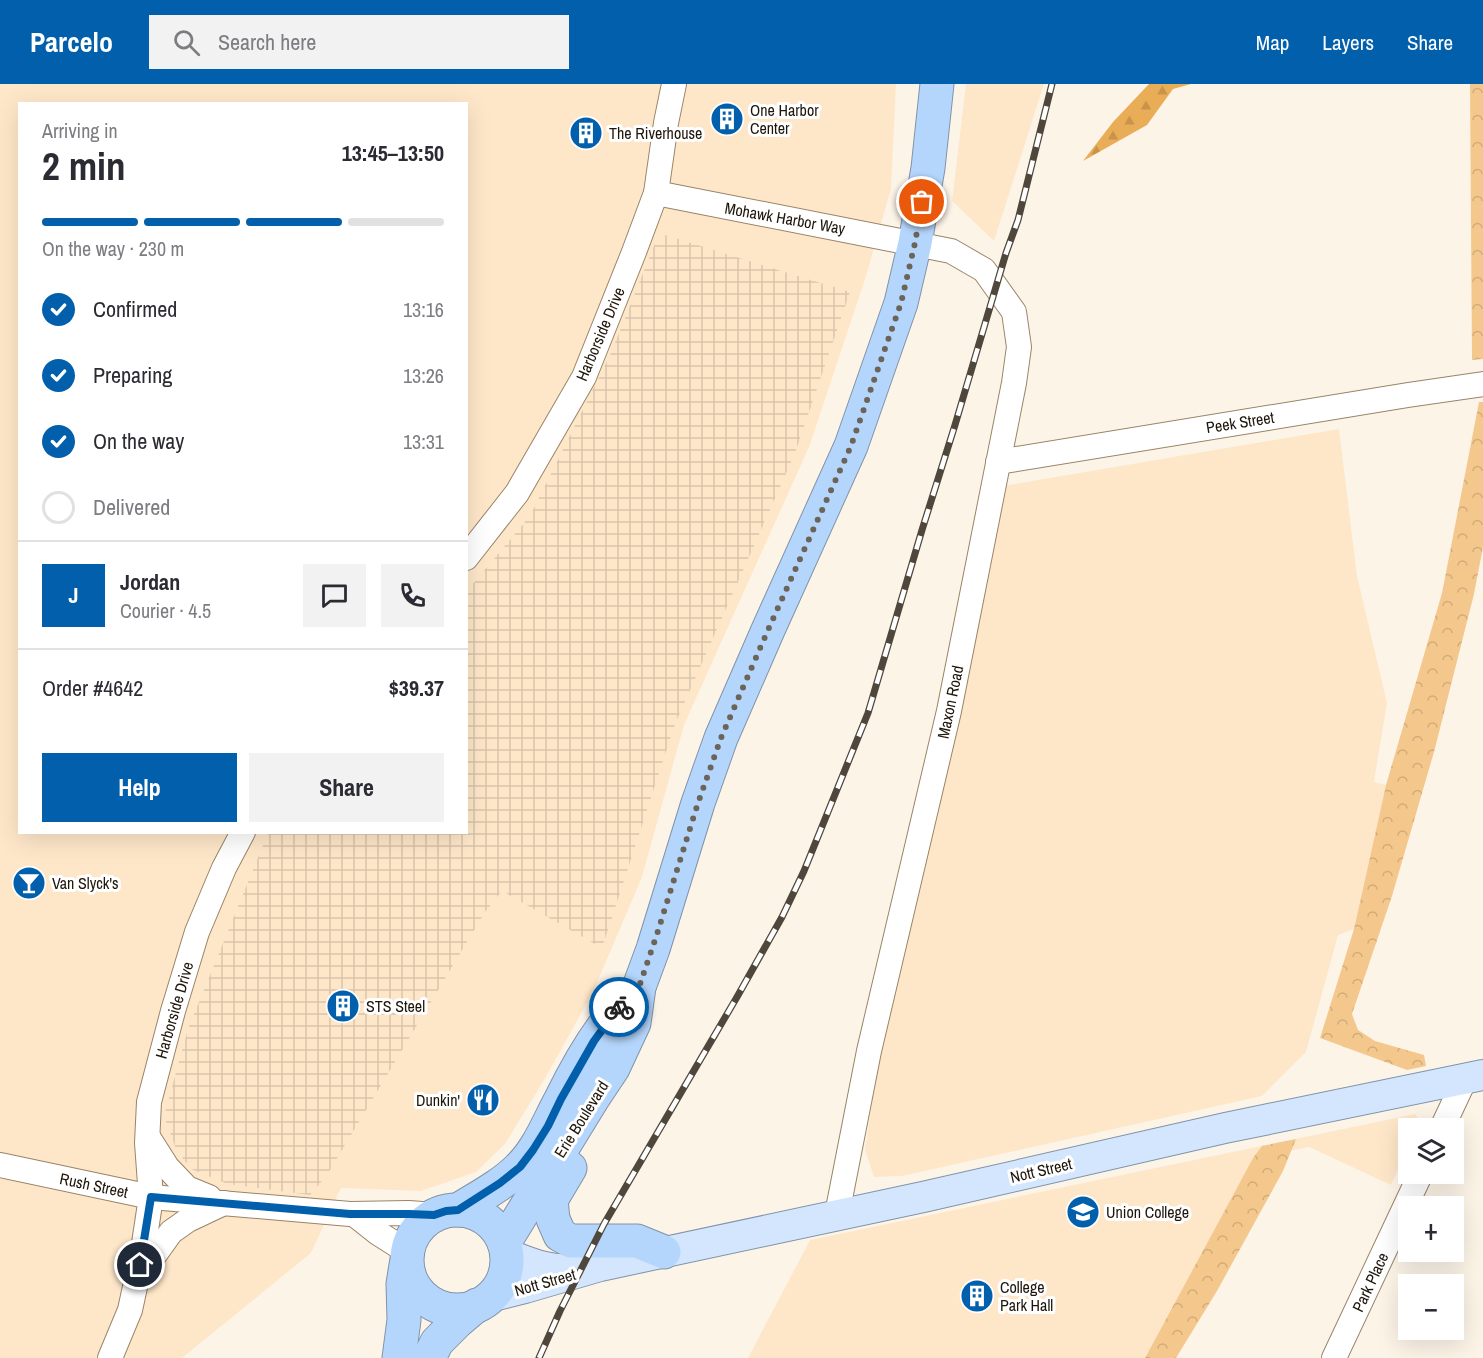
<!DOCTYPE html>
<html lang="en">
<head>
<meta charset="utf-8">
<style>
	:root { --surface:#fff; --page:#f2f2f3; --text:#2b2b33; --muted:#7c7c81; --line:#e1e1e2; --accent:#015fac }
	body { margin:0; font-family:"Archivo Narrow",sans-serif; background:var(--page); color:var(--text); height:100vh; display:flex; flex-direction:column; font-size:22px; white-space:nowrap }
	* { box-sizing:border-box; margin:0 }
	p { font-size:20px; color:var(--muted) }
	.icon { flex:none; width:33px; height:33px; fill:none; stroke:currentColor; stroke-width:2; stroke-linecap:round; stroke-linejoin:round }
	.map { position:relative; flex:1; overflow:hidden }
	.details { position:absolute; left:18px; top:18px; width:450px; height:732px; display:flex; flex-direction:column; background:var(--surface); border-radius:0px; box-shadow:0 6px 24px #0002 }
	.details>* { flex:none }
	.fabs { position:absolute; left:1398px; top:1034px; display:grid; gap:12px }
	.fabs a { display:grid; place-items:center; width:66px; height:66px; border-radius:0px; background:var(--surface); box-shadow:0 6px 24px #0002; font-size:30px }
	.pin { position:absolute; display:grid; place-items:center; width:51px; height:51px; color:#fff; margin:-26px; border:3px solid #fff; border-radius:50%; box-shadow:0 2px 6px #0007 }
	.courier { position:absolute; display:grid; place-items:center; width:60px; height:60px; margin:-30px; border:4px solid #015fac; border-radius:50%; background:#fff; color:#222; box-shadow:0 2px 8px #0007 }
	.overview em { font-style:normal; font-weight:700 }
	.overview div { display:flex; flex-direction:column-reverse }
	.overview { display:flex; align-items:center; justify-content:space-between; height:102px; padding:0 24px }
	h1 { font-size:39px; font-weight:700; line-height:45px }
	.bar { display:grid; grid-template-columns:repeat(4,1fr); gap:9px 6px; align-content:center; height:72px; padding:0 24px }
	.bar i { height:8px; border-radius:4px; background:var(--line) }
	.bar .selected { background:var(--accent) }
	.bar p { grid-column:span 4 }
	.line { display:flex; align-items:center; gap:15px; padding:0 24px; border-top:2px solid var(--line) }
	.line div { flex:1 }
	.round { display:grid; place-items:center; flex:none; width:63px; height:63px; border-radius:0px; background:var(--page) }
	ol { padding:0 24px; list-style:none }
	li { display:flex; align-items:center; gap:18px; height:66px }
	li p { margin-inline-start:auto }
	li .icon { padding:6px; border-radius:50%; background:var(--accent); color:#fff; stroke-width:4 }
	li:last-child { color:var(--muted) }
	li i { width:33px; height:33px; border:3px solid var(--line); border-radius:50% }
	.action { display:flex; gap:12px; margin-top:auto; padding:12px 24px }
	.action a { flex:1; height:69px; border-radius:0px; background:var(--accent); color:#fff; font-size:24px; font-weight:700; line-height:69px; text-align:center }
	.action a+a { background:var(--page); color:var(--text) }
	header { display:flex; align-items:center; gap:36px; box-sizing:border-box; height:84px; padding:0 30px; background:var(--accent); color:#fff }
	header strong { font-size:28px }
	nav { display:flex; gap:33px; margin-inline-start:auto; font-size:21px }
	.search { width:420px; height:54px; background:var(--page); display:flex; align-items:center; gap:15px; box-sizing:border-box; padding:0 21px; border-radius:0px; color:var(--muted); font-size:22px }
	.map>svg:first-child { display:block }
	.built { fill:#fee7c9; fill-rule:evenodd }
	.industrial { fill:url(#industrial-grid) }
	.forest { fill:url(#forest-firs) }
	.park { fill:url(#park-crowns) }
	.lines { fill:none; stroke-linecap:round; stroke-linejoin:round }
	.minor-casing { stroke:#998468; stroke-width:26 }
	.major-casing { stroke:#8093a8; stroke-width:32 }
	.highway-casing { stroke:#8093a8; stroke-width:35 }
	.minor { stroke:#fff; stroke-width:24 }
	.major { stroke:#d3e6fd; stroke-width:30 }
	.highway { stroke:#b5d6fc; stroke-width:33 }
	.rail-casing { stroke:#4f473c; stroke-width:7 }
	.rail { stroke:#fff; stroke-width:4.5; stroke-dasharray:14; stroke-linecap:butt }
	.done { stroke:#6c6458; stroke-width:6; stroke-dasharray:0 10.8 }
	.route { stroke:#015fac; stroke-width:8 }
	.labels { text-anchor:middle; stroke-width:6; stroke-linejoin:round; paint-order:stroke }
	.poi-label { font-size:16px; fill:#1e160b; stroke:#fff; text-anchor:start }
	.street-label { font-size:16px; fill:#1e160b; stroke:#fff }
</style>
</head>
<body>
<header>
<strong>Parcelo</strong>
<div class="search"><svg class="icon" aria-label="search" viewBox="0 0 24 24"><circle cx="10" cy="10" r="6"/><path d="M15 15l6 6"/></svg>Search here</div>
<nav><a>Map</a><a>Layers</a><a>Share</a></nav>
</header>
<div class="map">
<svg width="1483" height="1274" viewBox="0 0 1483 1274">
	<defs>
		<pattern id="industrial-grid" width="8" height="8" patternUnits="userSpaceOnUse" patternTransform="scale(1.5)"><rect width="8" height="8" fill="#fee7c9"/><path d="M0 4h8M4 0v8" fill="none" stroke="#d9c5ab"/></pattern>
		<pattern id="forest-firs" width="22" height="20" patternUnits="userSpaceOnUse" patternTransform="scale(1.5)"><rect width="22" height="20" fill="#e9ad57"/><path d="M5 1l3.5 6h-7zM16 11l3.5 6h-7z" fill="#c7944a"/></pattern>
		<pattern id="park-crowns" width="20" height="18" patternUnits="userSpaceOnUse" patternTransform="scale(1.5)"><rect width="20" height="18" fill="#f4c88d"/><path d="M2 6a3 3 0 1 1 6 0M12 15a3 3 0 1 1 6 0" fill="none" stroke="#d1ab78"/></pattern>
	</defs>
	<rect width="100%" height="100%" fill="#fdf4e8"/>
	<!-- built -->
	<g class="built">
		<path d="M0,0h896l-5,105 -25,87 -57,171 -125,278 -42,152 -49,115 -50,90 -38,62 -29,28 -55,19 -80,-3 -30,65 -129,105h-182zM20,20h446v728h-446z"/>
		<polygon points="966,0 1044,0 994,157 952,117"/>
		<polygon points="1339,345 1357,492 1387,619 1374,698 1386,701 1354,845 1338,851 1306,968 1262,1012 902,1092 874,1093 865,1066 877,985 1003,402"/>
		<polygon points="1415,1030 1420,1037 1417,1044 1408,1044 1408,1062 1391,1101 1309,1063 1253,1074 1145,1274 748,1274 810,1156"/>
	</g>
	<!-- industrial -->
	<polygon class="industrial" points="665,151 850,208 795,369 675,640 602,864 502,807 485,828 327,1091 310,1111 228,1100 191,1085 176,1065 164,1032 188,945 268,749 466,748 467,507 530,432 611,269 656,157"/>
	<!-- forest -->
	<polygon class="forest" points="1149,0 1191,0 1173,5 1147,41 1083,77 1113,38"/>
	<!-- park -->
	<g class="park">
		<polygon points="1470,0 1483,0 1483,275 1472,276"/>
		<polygon points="1479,318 1483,318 1483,463 1474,510 1434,668 1392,812 1352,930 1358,946 1375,957 1424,971 1426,982 1407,986 1320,954 1354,845 1386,701 1442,509"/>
		<polygon points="1296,1055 1283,1087 1217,1207 1176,1274 1145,1274 1253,1074 1262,1062"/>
	</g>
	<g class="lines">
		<defs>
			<g id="minor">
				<polyline points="656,109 951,167 984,186 1014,228 1019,263 1014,299 949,627 869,967 837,1130"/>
				<polyline points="998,378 1408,311 1483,300"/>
				<polyline points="466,474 517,409 584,293 634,168 656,109 666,39 674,0"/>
				<polyline points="1442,1044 1465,995"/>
				<polyline points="148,1053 167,1083 187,1104 209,1113"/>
				<polyline points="0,1081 151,1113 350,1130 409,1129 434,1131"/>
				<polyline points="354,1130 378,1149 408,1168"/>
				<polyline points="143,1187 171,1148 188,1136 224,1119"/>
				<polyline points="110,1274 130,1226 143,1166 151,1113 147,1059 149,1018 173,927 197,848 224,784 243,748"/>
				<polyline points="1334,1274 1421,1089"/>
			</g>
			<g id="major">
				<path d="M507,1170c21,8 43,18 66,15"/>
				<polyline points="489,1213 525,1204 600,1182 923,1113 1225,1044 1483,991"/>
			</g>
			<g id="highway">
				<polyline points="570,1084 551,1116 553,1135 560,1151 571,1157 637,1157 664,1168"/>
				<path d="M458,1126c21,-13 44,-25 61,-42 19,-18 29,-45 41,-67 16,-33 35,-67 59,-94 6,-7 14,-13 20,-20"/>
				<circle cx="457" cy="1176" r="50"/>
				<polyline points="504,1159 593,1014 613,984 634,939 639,903 653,865 698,719 721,654 768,546 851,362 901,219 915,159 928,84 937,0"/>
				<polyline points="399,1274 404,1236 403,1200 406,1181"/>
				<polyline points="429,1274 437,1258 457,1238 477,1221"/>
			</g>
		</defs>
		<!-- minor casing -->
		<use href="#minor" class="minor-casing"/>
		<!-- major casing -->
		<use href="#major" class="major-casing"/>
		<!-- highway casing -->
		<use href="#highway" class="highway-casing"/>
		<!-- minor -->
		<use href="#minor" class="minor"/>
		<!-- major -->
		<use href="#major" class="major"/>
		<!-- highway -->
		<use href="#highway" class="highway"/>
		<defs>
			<polyline id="rail" points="539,1274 560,1227 604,1140 737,913 782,833 804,787 868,629 922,446 955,341 1006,169 1018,136 1052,0"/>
		</defs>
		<!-- rail casing -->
		<use href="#rail" class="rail-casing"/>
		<!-- rail -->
		<use href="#rail" class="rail"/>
	</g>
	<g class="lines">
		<!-- done -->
		<polyline class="done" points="619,923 639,903 657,850 698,719 721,654 768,546 851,362 901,219 915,159 922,118"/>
		<!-- route -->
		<polyline class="route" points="140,1181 151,1113 350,1130 409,1130 434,1131 446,1127 458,1126 500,1099 520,1083 533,1066 548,1042 561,1015 594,957 619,923"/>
	</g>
	<!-- icons -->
	<defs>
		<symbol id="building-disc" viewBox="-11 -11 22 22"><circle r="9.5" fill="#015fac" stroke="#fff"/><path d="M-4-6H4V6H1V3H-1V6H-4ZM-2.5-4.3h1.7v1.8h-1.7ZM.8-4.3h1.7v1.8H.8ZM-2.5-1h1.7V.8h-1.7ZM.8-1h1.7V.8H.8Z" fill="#fff"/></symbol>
		<symbol id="bar-disc" viewBox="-11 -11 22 22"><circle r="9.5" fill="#015fac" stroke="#fff"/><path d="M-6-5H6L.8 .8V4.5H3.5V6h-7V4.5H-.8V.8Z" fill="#fff"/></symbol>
		<symbol id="restaurant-disc" viewBox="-11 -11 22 22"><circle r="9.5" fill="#015fac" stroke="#fff"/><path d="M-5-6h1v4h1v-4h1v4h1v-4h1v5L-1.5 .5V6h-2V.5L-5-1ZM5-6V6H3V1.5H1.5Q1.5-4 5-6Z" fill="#fff"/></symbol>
		<symbol id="university-disc" viewBox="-11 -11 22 22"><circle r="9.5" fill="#015fac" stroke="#fff"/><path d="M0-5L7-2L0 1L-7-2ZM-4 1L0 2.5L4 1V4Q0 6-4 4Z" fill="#fff"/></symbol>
	</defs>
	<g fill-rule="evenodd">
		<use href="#building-disc" x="708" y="16" width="38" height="38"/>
		<use href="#building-disc" x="567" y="30" width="38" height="38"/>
		<use href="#bar-disc" x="10" y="780" width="38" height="38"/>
		<use href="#building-disc" x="324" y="903" width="38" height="38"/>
		<use href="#restaurant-disc" x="464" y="997" width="38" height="38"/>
		<use href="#university-disc" x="1064" y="1109" width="38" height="38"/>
		<use href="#building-disc" x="958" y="1193" width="38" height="38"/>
	</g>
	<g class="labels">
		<!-- poi labels -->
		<g class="poi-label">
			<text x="750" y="32">One Harbor<tspan x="750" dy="18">Center</tspan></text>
			<text x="609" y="55">The Riverhouse</text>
			<text x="52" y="805">Van Slyck's</text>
			<text x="366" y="928">STS Steel</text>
			<text x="460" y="1022" text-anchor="end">Dunkin'</text>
			<text x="1106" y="1134">Union College</text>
			<text x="1000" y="1209">College<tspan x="1000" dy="18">Park Hall</tspan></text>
		</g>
		<!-- street labels -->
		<g class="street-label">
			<text transform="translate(785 134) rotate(10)" y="6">Mohawk Harbor Way</text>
			<text transform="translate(600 250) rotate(-67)" y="6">Harborside Drive</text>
			<text transform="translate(1240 338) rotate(-9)" y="6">Peek Street</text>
			<text transform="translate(950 618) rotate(-78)" y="6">Maxon Road</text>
			<text transform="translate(174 926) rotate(-74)" y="6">Harborside Drive</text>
			<text transform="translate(581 1035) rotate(-58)" y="6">Erie Boulevard</text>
			<text transform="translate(1041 1086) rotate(-13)" y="6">Nott Street</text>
			<text transform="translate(94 1101) rotate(12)" y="6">Rush Street</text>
			<text transform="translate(545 1198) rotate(-16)" y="6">Nott Street</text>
			<text transform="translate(1370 1198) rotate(-65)" y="6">Park Place</text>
		</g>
	</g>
</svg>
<div class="fabs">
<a><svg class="icon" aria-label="layers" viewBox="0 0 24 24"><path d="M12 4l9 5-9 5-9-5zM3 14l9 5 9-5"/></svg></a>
<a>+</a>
<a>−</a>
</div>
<div class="pin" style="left:922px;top:118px;background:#ea580c"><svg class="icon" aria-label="bag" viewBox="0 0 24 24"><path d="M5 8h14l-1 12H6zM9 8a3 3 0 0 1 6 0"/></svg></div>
<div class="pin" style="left:140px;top:1181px;background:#1f2937"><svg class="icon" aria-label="home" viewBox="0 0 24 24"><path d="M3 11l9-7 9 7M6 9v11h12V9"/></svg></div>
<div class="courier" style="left:619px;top:923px"><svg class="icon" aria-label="bike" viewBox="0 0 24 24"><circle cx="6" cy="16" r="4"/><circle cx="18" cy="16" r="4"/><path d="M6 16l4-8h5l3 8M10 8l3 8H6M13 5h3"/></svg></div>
<section class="details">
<div class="overview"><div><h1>2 min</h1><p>Arriving in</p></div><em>13:45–13:50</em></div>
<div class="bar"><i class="selected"></i><i class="selected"></i><i class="selected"></i><i></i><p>On the way · 230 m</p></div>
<ol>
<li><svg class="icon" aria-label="check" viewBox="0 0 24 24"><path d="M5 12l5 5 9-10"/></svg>Confirmed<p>13:16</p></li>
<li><svg class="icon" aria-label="check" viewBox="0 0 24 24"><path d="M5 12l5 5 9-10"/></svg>Preparing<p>13:26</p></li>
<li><svg class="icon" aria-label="check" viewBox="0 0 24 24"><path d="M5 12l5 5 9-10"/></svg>On the way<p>13:31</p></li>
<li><i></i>Delivered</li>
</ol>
<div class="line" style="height:108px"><b class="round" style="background:var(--accent);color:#fff">J</b><div><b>Jordan</b><p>Courier · 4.5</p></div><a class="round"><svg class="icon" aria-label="chat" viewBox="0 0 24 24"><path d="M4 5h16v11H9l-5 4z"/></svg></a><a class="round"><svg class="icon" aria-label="phone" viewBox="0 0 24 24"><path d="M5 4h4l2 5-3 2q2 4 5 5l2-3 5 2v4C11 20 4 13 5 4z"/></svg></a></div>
<div class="line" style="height:78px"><div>Order #4642</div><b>$39.37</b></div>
<div class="action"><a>Help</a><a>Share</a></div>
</section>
</div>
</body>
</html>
